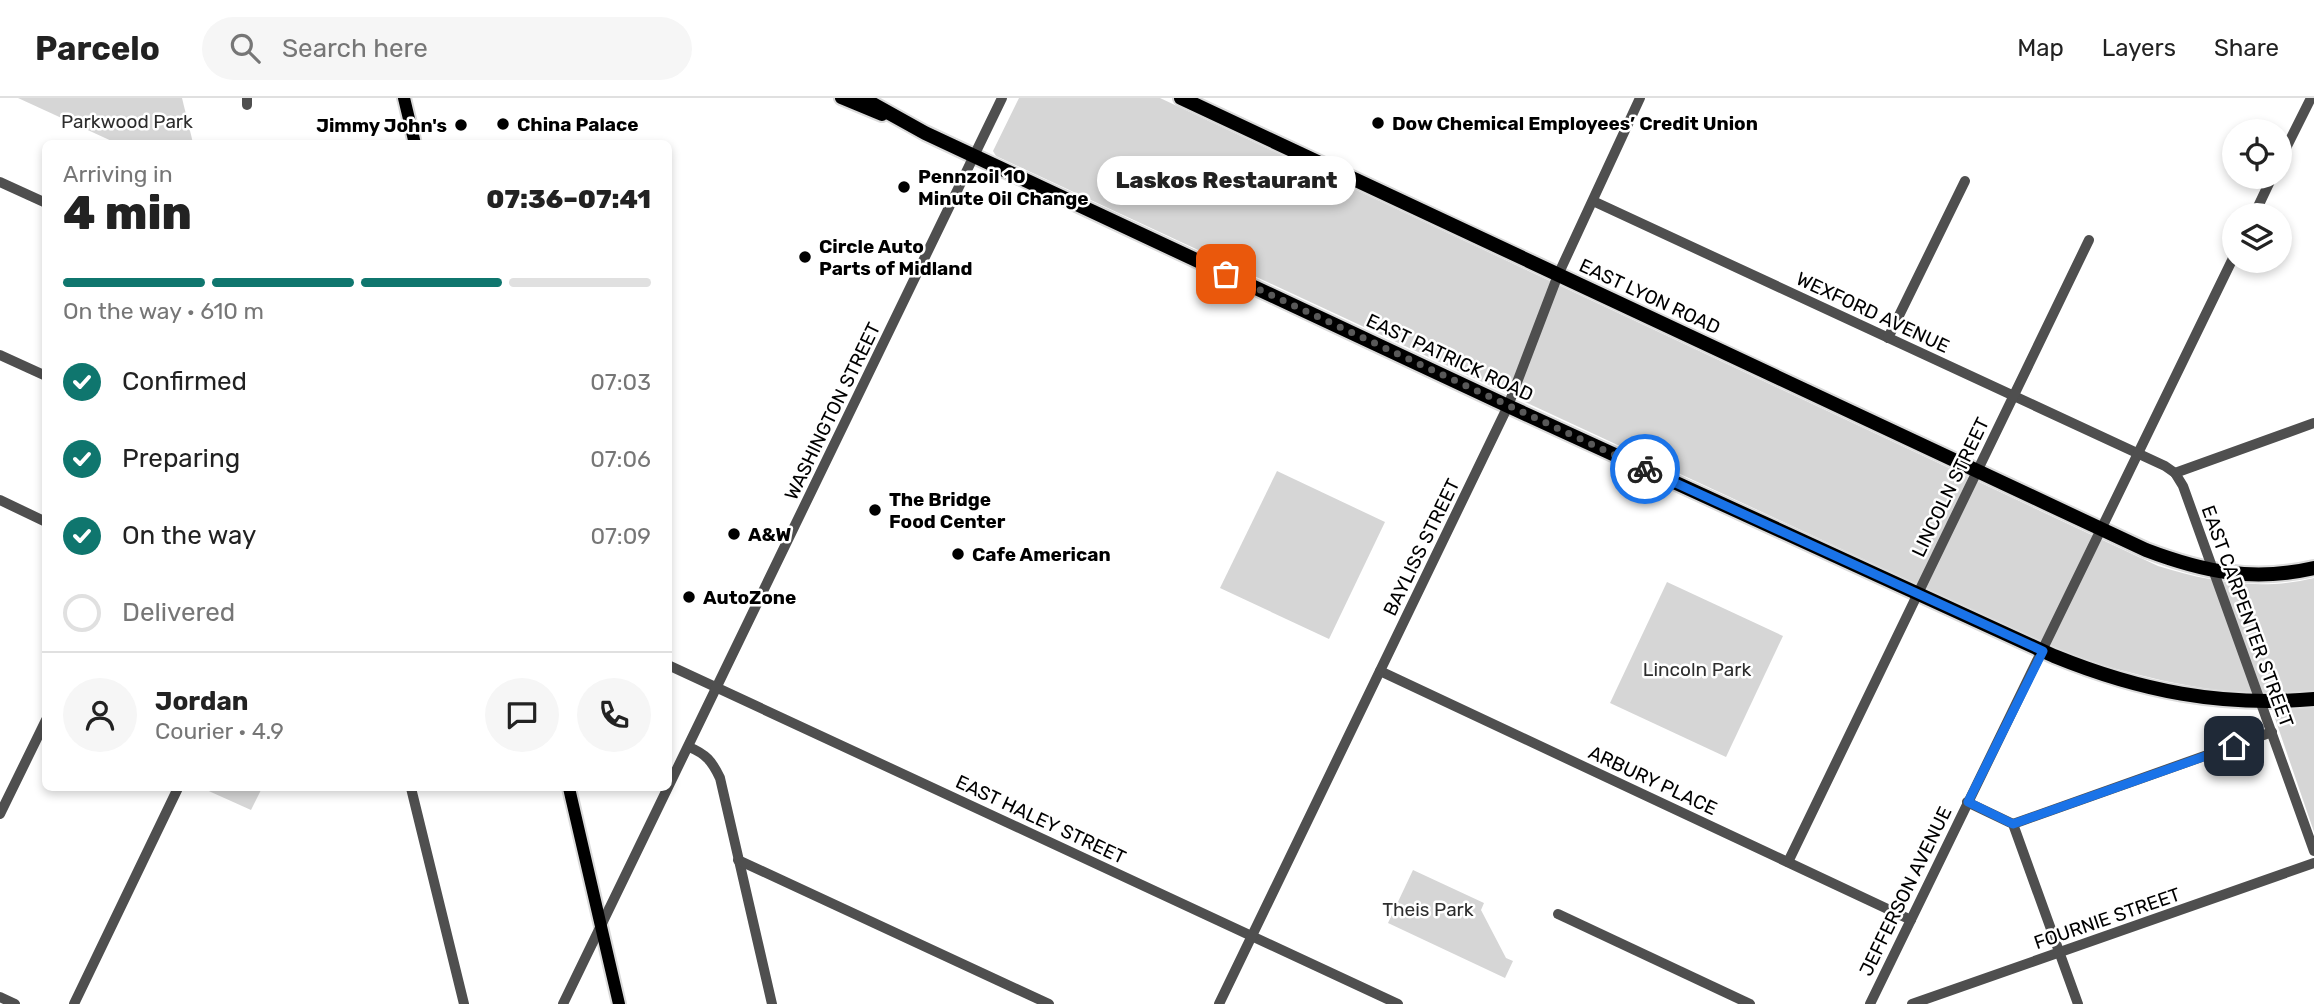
<!DOCTYPE html>
<html lang="en">
<head>
<meta charset="utf-8">
<style>
	:root { --surface:#fff; --page:#f6f6f6; --text:#222; --muted:#767676; --line:#e0e0e0; --accent:#0f766e }
	body { margin:0; font-family:Rubik,sans-serif; background:var(--page); color:var(--text); height:100vh; display:flex; flex-direction:column; font-size:26px; white-space:nowrap }
	* { box-sizing:border-box; margin:0 }
	p { font-size:23px; color:var(--muted) }
	.icon { flex:none; width:38px; height:38px; fill:none; stroke:currentColor; stroke-width:2; stroke-linecap:round; stroke-linejoin:round }
	.map { position:relative; flex:1; overflow:hidden }
	.sheet { position:absolute; left:42px; top:42px; width:630px; height:651px; display:flex; flex-direction:column; background:var(--surface); border-radius:10px; box-shadow:0 4px 10px #0003 }
	.sheet>* { flex:none }
	.buttons { position:absolute; left:2222px; top:21px; display:grid; gap:14px }
	.buttons a { display:grid; place-items:center; width:70px; height:70px; border-radius:50%; background:var(--surface); box-shadow:0 4px 10px #0003; font-size:35px }
	.pin { position:absolute; display:grid; place-items:center; width:60px; height:60px; color:#fff; margin:-30px; border-radius:14px; box-shadow:0 4px 10px #0006 }
	.courier { position:absolute; display:grid; place-items:center; width:70px; height:70px; margin:-35px; border:5px solid #1a73e8; border-radius:50%; background:#fff; color:#222; box-shadow:0 2px 9px #0007 }
	.bubble { position:absolute; height:49px; border-radius:24px; background:var(--surface); box-shadow:0 4px 10px #0003; font-size:23px; font-weight:800; line-height:49px; text-align:center }
	.head em { font-style:normal; font-weight:800 }
	.head div { display:flex; flex-direction:column-reverse }
	.head { display:flex; align-items:center; justify-content:space-between; height:119px; padding:0 21px }
	h1 { font-size:46px; font-weight:800; line-height:52px }
	.bar { display:grid; grid-template-columns:repeat(4,1fr); gap:10px 7px; align-content:center; height:84px; padding:0 21px }
	.bar i { height:9px; border-radius:5px; background:var(--line) }
	.bar .active { background:var(--accent) }
	.bar p { grid-column:span 4 }
	.line { display:flex; align-items:center; gap:18px; padding:0 21px; border-top:2px solid var(--line) }
	.line div { flex:1 }
	.round { display:grid; place-items:center; flex:none; width:74px; height:74px; border-radius:37px; background:var(--page) }
	ol { padding:0 21px; list-style:none }
	li { display:flex; align-items:center; gap:21px; height:77px }
	li p { margin-inline-start:auto }
	li .icon { padding:7px; border-radius:50%; background:var(--accent); color:#fff; stroke-width:4 }
	li:last-child { color:var(--muted) }
	li i { width:38px; height:38px; border:4px solid var(--line); border-radius:50% }
	header { display:flex; align-items:center; gap:42px; box-sizing:border-box; height:98px; padding:0 35px; background:var(--surface); border-bottom:2px solid var(--line) }
	header strong { font-size:33px }
	nav { display:flex; gap:38px; margin-inline-start:auto; font-size:24px }
	.search { width:490px; height:63px; background:var(--page); display:flex; align-items:center; gap:18px; box-sizing:border-box; padding:0 24px; border-radius:38px; color:var(--muted); font-size:26px }
	.map>svg:first-child { display:block }
	.green { fill:#d6d6d6 }
	.lines { fill:none; stroke-linecap:round; stroke-linejoin:round }
	.major-casing { stroke:#dbdbdb; stroke-width:16 }
	.highway-casing { stroke:#dbdbdb; stroke-width:18 }
	.minor { stroke:#4f4f4f; stroke-width:10 }
	.major { stroke:#000; stroke-width:12 }
	.highway { stroke:#000; stroke-width:14 }
	.done { stroke:#595959; stroke-width:7; stroke-dasharray:0 12.6 }
	.route { stroke:#1a73e8; stroke-width:9 }
	.poi-dot { fill:#000; stroke:#fff; stroke-width:2.5 }
	.labels { text-anchor:middle; stroke-width:5; stroke-linejoin:round; paint-order:stroke }
	.park-label { font-size:19px; fill:#2d2d2d; stroke:#fff }
	.poi-label { font-size:19px; font-weight:bold; fill:#000; stroke:#fff; text-anchor:start }
	.street-label { font-size:19px; fill:#000; stroke:#fff }
</style>
</head>
<body>
<header>
<strong>Parcelo</strong>
<div class="search"><svg class="icon" aria-label="search" viewBox="0 0 24 24"><circle cx="10" cy="10" r="6"/><path d="M15 15l6 6"/></svg>Search here</div>
<nav><a>Map</a><a>Layers</a><a>Share</a></nav>
</header>
<div class="map">
<svg width="2314" height="906" viewBox="0 0 2314 906">
	<rect width="100%" height="100%" fill="#fff"/>
	<!-- green -->
	<g class="green">
		<polygon points="18,0 182,0 193,45 116,45"/>
		<path d="M1019,0h141l998,468c51,16 103,25 156,12v254l-47,-137c-73,-5 -135,-19 -204,-43l-1067,-496 -3,-5z"/>
		<polygon points="1277,373 1385,424 1329,541 1220,490"/>
		<polygon points="1667,484 1783,538 1726,659 1610,605"/>
		<polygon points="202,690 262,690 251,712"/>
		<polygon points="1413,772 1484,805 1481,812 1506,860 1513,863 1505,880 1388,825"/>
	</g>
	<g class="lines">
		<defs>
			<g id="major">
				<polyline points="404,0 415,46"/>
				<polyline points="841,0 882,17"/>
				<polyline points="569,690 619,906"/>
			</g>
			<g id="highway">
				<path d="M862,0l63,35 160,75 423,198 546,250c86,35 167,51 260,43"/>
				<path d="M1181,0l965,452c58,22 107,32 168,18"/>
			</g>
		</defs>
		<!-- major casing -->
		<use href="#major" class="major-casing"/>
		<!-- highway casing -->
		<use href="#highway" class="highway-casing"/>
		<!-- minor -->
		<g class="minor">
			<polyline points="247,7 247,0"/>
			<polyline points="2280,62 2311,0"/>
			<polyline points="0,84 46,105"/>
			<polyline points="1593,103 2165,368 2175,375 2183,388 2314,753"/>
			<polyline points="2254,117 2272,79"/>
			<polyline points="1888,240 1965,83"/>
			<polyline points="0,257 46,278"/>
			<polyline points="2175,375 2314,325"/>
			<polyline points="0,402 46,424"/>
			<polyline points="668,567 1398,906"/>
			<polyline points="1380,573 1911,822"/>
			<path d="M689,649c17,7 23,14 31,31l52,226"/>
			<polyline points="411,690 464,906"/>
			<polyline points="1967,704 2013,726 2078,906"/>
			<polyline points="0,716 46,622"/>
			<polyline points="2013,726 2272,634"/>
			<polyline points="738,762 1049,906"/>
			<polyline points="1788,764 2089,142"/>
			<polyline points="1558,816 1750,906"/>
			<polyline points="0,899 15,906"/>
			<polyline points="74,906 178,690"/>
			<polyline points="563,906 1002,0"/>
			<polyline points="1219,906 1508,308 1558,177 1640,0"/>
			<polyline points="1870,906 2235,156"/>
			<polyline points="1912,906 2314,765"/>
		</g>
		<!-- major -->
		<use href="#major" class="major"/>
		<!-- highway -->
		<use href="#highway" class="highway"/>
	</g>
	<g class="lines">
		<!-- done -->
		<polyline class="done" points="1226,176 1645,371"/>
		<!-- route -->
		<polyline class="route" points="1645,371 2043,553 1968,704 2013,726 2234,648"/>
	</g>
	<!-- markers -->
	<g class="poi-dot">
		<circle cx="1378" cy="25" r="7"/>
		<circle cx="503" cy="26" r="7"/>
		<circle cx="461" cy="27" r="7"/>
		<circle cx="904" cy="89" r="7"/>
		<circle cx="805" cy="159" r="7"/>
		<circle cx="875" cy="412" r="7"/>
		<circle cx="734" cy="436" r="7"/>
		<circle cx="958" cy="456" r="7"/>
		<circle cx="689" cy="499" r="7"/>
	</g>
	<g class="labels">
		<!-- park labels -->
		<g class="park-label">
			<text x="127" y="30">Parkwood Park</text>
			<text x="1697" y="578">Lincoln Park</text>
			<text x="1428" y="818">Theis Park</text>
		</g>
		<!-- poi labels -->
		<g class="poi-label">
			<text x="1392" y="32">Dow Chemical Employees’ Credit Union</text>
			<text x="517" y="33">China Palace</text>
			<text x="447" y="34" text-anchor="end">Jimmy John's</text>
			<text x="918" y="85">Pennzoil 10<tspan x="918" dy="22">Minute Oil Change</tspan></text>
			<text x="819" y="155">Circle Auto<tspan x="819" dy="22">Parts of Midland</tspan></text>
			<text x="889" y="408">The Bridge<tspan x="889" dy="22">Food Center</tspan></text>
			<text x="748" y="443">A&amp;W</text>
			<text x="972" y="463">Cafe American</text>
			<text x="703" y="506">AutoZone</text>
		</g>
		<!-- street labels -->
		<g class="street-label">
			<text transform="translate(1650 198) rotate(25)" y="7">EAST LYON ROAD</text>
			<text transform="translate(1873 214) rotate(25)" y="7">WEXFORD AVENUE</text>
			<text transform="translate(1450 259) rotate(25)" y="7">EAST PATRICK ROAD</text>
			<text transform="translate(832 313) rotate(-64)" y="7">WASHINGTON STREET</text>
			<text transform="translate(1950 389) rotate(-64)" y="7">LINCOLN STREET</text>
			<text transform="translate(1421 449) rotate(-64)" y="7">BAYLISS STREET</text>
			<text transform="translate(2248 518) rotate(70)" y="7">EAST CARPENTER STREET</text>
			<text transform="translate(1653 682) rotate(25)" y="7">ARBURY PLACE</text>
			<text transform="translate(1041 721) rotate(25)" y="7">EAST HALEY STREET</text>
			<text transform="translate(1905 793) rotate(-64)" y="7">JEFFERSON AVENUE</text>
			<text transform="translate(2107 820) rotate(-19)" y="7">FOURNIE STREET</text>
		</g>
	</g>
</svg>
<div class="buttons">
<a><svg class="icon" aria-label="locate" viewBox="0 0 24 24"><circle cx="12" cy="12" r="6"/><path d="M12 2v4M12 18v4M2 12h4M18 12h4"/></svg></a>
<a><svg class="icon" aria-label="layers" viewBox="0 0 24 24"><path d="M12 4l9 5-9 5-9-5zM3 14l9 5 9-5"/></svg></a>
</div>
<div class="pin" style="left:1226px;top:176px;background:#ea580c"><svg class="icon" aria-label="bag" viewBox="0 0 24 24"><path d="M5 8h14l-1 12H6zM9 8a3 3 0 0 1 6 0"/></svg></div>
<div class="pin" style="left:2234px;top:648px;background:#1f2937"><svg class="icon" aria-label="home" viewBox="0 0 24 24"><path d="M3 11l9-7 9 7M6 9v11h12V9"/></svg></div>
<div class="courier" style="left:1645px;top:371px"><svg class="icon" aria-label="bike" viewBox="0 0 24 24"><circle cx="6" cy="16" r="4"/><circle cx="18" cy="16" r="4"/><path d="M6 16l4-8h5l3 8M10 8l3 8H6M13 5h3"/></svg></div>
<div class="bubble" style="left:1097px;top:58px;width:259px">Laskos Restaurant</div>
<section class="sheet">
<div class="head"><div><h1>4 min</h1><p>Arriving in</p></div><em>07:36–07:41</em></div>
<div class="bar"><i class="active"></i><i class="active"></i><i class="active"></i><i></i><p>On the way · 610 m</p></div>
<ol>
<li><svg class="icon" aria-label="check" viewBox="0 0 24 24"><path d="M5 12l5 5 9-10"/></svg>Confirmed<p>07:03</p></li>
<li><svg class="icon" aria-label="check" viewBox="0 0 24 24"><path d="M5 12l5 5 9-10"/></svg>Preparing<p>07:06</p></li>
<li><svg class="icon" aria-label="check" viewBox="0 0 24 24"><path d="M5 12l5 5 9-10"/></svg>On the way<p>07:09</p></li>
<li><i></i>Delivered</li>
</ol>
<div class="line" style="height:126px"><a class="round"><svg class="icon" aria-label="person" viewBox="0 0 24 24"><circle cx="12" cy="8" r="4"/><path d="M4 21q1-7 8-7t8 7"/></svg></a><div><b>Jordan</b><p>Courier · 4.9</p></div><a class="round"><svg class="icon" aria-label="chat" viewBox="0 0 24 24"><path d="M4 5h16v11H9l-5 4z"/></svg></a><a class="round"><svg class="icon" aria-label="phone" viewBox="0 0 24 24"><path d="M5 4h4l2 5-3 2q2 4 5 5l2-3 5 2v4C11 20 4 13 5 4z"/></svg></a></div>
</section>
</div>
</body>
</html>
